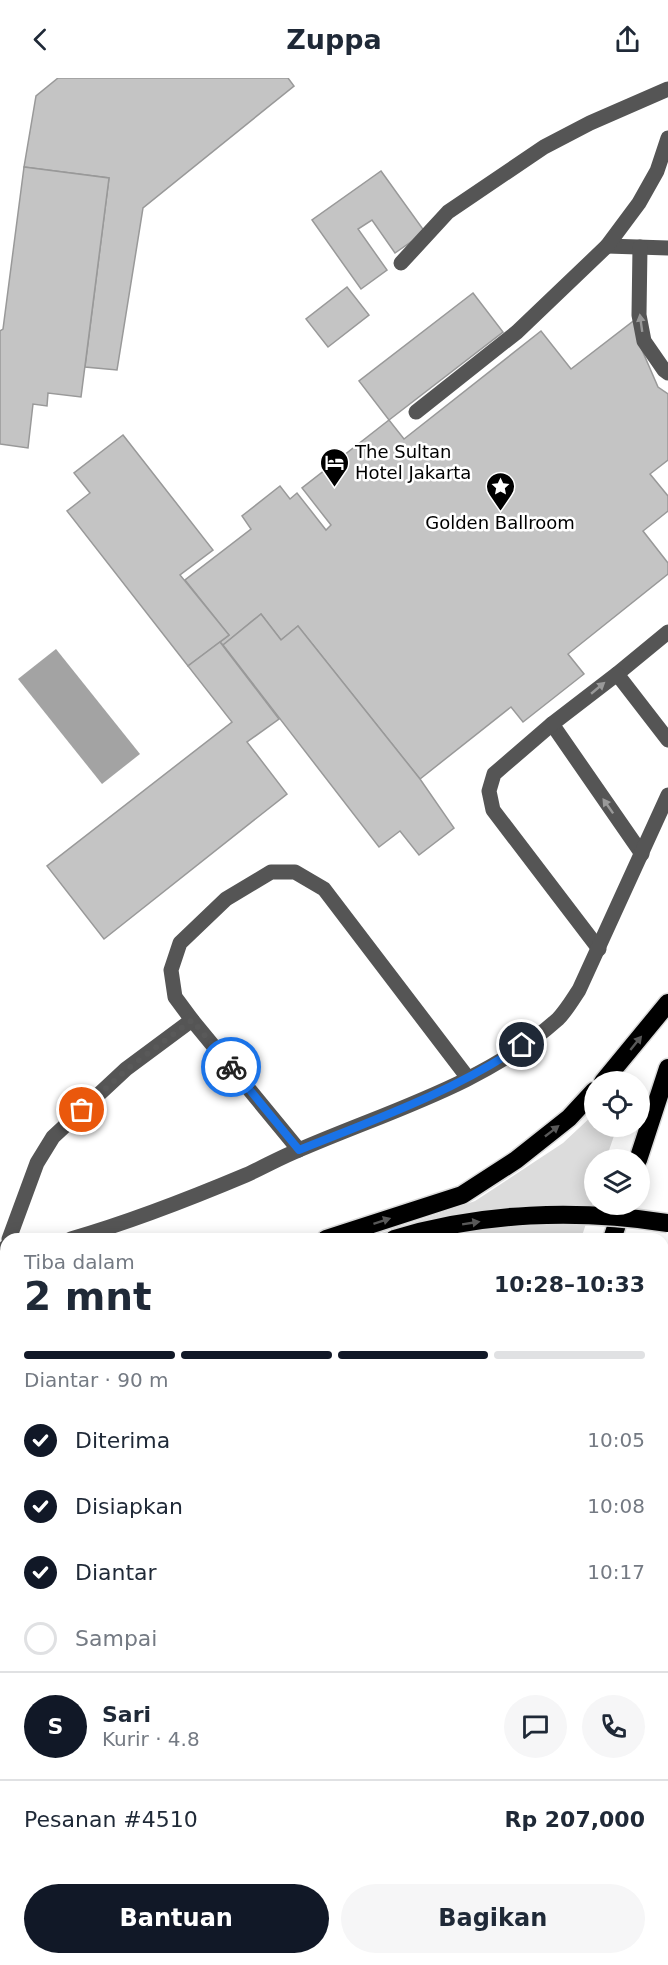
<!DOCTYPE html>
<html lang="id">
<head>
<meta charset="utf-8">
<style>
	:root { --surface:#fff; --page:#f6f6f7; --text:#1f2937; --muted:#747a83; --line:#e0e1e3; --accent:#111827 }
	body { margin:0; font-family:"DejaVu Sans",sans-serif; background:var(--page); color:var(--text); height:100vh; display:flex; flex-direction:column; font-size:22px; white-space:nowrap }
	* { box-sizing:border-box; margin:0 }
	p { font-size:20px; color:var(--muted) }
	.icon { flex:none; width:33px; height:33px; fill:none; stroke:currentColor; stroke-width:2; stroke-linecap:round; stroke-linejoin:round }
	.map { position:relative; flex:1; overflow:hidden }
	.side { position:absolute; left:0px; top:1155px; width:669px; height:732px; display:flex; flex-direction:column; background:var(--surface); border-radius:18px 18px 0 0; box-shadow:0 3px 15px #0003 }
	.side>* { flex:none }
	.buttons { position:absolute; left:584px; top:993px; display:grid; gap:12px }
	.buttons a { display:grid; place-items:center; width:66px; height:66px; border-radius:50%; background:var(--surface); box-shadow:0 3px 15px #0003; font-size:30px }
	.pin { position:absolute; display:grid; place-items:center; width:51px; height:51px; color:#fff; margin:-26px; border:3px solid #fff; border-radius:50%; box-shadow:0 2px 6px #0007 }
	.courier { position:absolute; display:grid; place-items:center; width:60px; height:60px; margin:-30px; border:4px solid #1a73e8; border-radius:50%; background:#fff; color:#222; box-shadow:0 2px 8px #0007 }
	.overview em { font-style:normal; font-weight:700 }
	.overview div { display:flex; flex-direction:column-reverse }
	.overview { display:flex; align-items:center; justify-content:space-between; height:102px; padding:0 24px }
	h1 { font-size:39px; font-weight:700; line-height:45px }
	.bar { display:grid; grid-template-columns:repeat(4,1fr); gap:9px 6px; align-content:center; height:72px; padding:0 24px }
	.bar i { height:8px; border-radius:4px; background:var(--line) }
	.bar .active { background:var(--accent) }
	.bar p { grid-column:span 4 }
	.line { display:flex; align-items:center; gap:15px; padding:0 24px; border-top:2px solid var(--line) }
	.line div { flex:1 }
	.round { display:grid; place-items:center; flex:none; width:63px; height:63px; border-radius:32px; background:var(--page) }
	ol { padding:0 24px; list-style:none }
	li { display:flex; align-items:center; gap:18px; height:66px }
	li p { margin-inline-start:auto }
	li .icon { padding:6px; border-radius:50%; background:var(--accent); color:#fff; stroke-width:4 }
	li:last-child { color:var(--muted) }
	li i { width:33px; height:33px; border:3px solid var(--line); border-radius:50% }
	.action { display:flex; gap:12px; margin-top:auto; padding:12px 24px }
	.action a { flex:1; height:69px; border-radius:36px; background:var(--accent); color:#fff; font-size:24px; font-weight:700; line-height:69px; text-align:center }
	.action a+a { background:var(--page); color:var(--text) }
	header { display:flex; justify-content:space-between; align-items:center; height:78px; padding:0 24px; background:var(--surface); font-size:27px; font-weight:700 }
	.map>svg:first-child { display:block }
	.green { fill:#dcdcdc }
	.water { fill:#a3a3a3 }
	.building { fill:#c4c4c4; stroke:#999; stroke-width:1.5 }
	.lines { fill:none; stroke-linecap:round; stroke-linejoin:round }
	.major-casing { stroke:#dbdbdb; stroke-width:18 }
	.highway-casing { stroke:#dbdbdb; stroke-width:21 }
	.minor { stroke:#555; stroke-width:15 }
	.major { stroke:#000; stroke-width:15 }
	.highway { stroke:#000; stroke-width:18 }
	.highway-bridge-casing { stroke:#dbdbdb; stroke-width:21; stroke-linecap:butt }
	.highway-bridge { stroke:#000; stroke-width:18 }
	.oneway { fill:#999 }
	.oneway2 { fill:#595959 }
	.done { stroke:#595959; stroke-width:6; stroke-dasharray:0 10.8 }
	.route { stroke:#1a73e8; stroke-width:8 }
	.labels { text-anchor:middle; stroke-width:5; stroke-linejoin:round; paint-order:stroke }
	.poi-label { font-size:18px; fill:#000; stroke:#fff; text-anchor:start }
</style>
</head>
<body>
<header><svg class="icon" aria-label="back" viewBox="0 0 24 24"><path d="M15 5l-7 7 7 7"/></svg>Zuppa<svg class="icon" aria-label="share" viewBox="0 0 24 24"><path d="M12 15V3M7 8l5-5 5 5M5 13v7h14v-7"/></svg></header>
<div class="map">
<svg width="668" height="1887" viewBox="0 0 668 1887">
	<rect width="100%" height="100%" fill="#fff"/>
	<!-- green -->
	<g class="green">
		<polygon points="594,1036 594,1048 617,1049 606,1081 594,1082 594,1121 581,1161 364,1161 475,1123 563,1065"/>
		<polygon points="6,1285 6,1627 0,1625 0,1287"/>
		<polygon points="0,1754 6,1755 6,1881 16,1881 10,1887 0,1887"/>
		<polygon points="71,1881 356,1881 354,1887 65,1887"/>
	</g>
	<!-- water -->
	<polygon class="water" points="56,571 140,676 102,706 18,601"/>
	<!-- building -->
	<g class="building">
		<polygon points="58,0 288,0 294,8 143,130 117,292 85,289 109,100 24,89 36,18"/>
		<polygon points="24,89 109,100 81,319 48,315 47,328 33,326 28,370 0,366 0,253 3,251"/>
		<polygon points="381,93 425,154 395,175 372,142 358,151 387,192 361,211 312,142"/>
		<polygon points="347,209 369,237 328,269 306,241"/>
		<polygon points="473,215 503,254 389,342 359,303"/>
		<polygon points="636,241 639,265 658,309 668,316 668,382 650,396 668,418 668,433 643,453 668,485 668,496 568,576 584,596 523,644 511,629 420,701 298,548 281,562 261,536 223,567 220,564 229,557 185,502 251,451 242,438 280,408 290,421 297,415 326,452 331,447 302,410 389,342 404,361 541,253 571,291"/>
		<polygon points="123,357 213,472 180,497 229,557 188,588 67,433 90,415 74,395"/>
		<polygon points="261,536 281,562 298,548 420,701 454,750 419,777 400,753 379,769 223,567"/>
		<polygon points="220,564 279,641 247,664 287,716 104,861 47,788 232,644 188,588"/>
	</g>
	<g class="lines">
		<defs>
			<g id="major">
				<polyline points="0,1640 6,1642"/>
				<polyline points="0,1724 6,1726"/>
				<polyline points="663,1803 668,1804"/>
			</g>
			<g id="highway">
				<polyline points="603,1004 668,925"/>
				<polyline points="638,1082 668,990"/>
				<polyline points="326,1161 462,1117 516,1082 569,1040 594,1013"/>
				<polyline points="612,1161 624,1126"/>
				<polyline points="663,1260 668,1244"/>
				<polyline points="0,1277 6,1275"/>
				<polyline points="663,1414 668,1398"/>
				<polyline points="0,1453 6,1444"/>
				<polyline points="663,1634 668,1618"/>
				<polyline points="663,1656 668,1657"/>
				<polyline points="636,1881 649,1887"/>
				<polyline points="27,1887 32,1881"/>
				<polyline points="379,1887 381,1881"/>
				<polyline points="463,1887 465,1881"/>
				<polyline points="513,1887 515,1881"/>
				<polyline points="585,1887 587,1881"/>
			</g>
		</defs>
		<!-- major casing -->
		<use href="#major" class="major-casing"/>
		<!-- highway casing -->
		<use href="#highway" class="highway-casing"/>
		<!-- minor -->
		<g class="minor">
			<polyline points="607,168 668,170"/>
			<polyline points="640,169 639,237 644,263 664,292 668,295"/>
			<polyline points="401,185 448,134 544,69 590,45 668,11"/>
			<polyline points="416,334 517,254 607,168 639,125 657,93 668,60"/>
			<polyline points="617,596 668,554"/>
			<polyline points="552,646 642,776"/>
			<polyline points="599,871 493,732 489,713 494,696 552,646 617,596 668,662"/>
			<polyline points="299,1072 192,942 175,919 171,892 180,865 226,821 271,794 295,794 324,811 468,1000"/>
			<polyline points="9,1161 37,1085 53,1059 126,991 192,942"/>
			<path d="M71,1161c59,-17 118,-40 175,-64 18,-8 35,-18 53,-25 87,-38 187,-66 259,-131 8,-8 15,-20 21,-29l89,-195"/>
			<polyline points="2,1181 6,1169"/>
			<polyline points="0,1670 6,1672"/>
			<polyline points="0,1699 6,1701"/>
			<polyline points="663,1831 668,1832"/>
			<polyline points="663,1861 668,1863"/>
		</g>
		<!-- major -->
		<use href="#major" class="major"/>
		<!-- highway -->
		<use href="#highway" class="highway"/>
		<defs>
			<path id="highway-bridge" d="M394,1161c87,-27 184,-30 274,-16"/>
		</defs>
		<!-- highway-bridge casing -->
		<use href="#highway-bridge" class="highway-bridge-casing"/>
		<!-- highway-bridge -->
		<use href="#highway-bridge" class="highway-bridge"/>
	</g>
	<!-- one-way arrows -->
	<defs><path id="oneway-solid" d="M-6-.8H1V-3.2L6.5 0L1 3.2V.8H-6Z" transform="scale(1.5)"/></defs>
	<g class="oneway">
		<use href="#oneway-solid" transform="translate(641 245) rotate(-98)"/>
		<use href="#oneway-solid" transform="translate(598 610) rotate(-40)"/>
		<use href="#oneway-solid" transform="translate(608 728) rotate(-125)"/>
	</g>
	<g class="oneway2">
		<use href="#oneway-solid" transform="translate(636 965) rotate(-51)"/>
		<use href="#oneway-solid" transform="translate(552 1053) rotate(-38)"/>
		<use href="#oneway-solid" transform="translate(382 1143) rotate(-18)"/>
		<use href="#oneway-solid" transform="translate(471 1145) rotate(-9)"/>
	</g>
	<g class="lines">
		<!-- done -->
		<polyline class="done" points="82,1032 126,992 192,942 231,989"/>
		<!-- route -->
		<path class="route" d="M231,989l68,83c77,-31 154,-58 223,-105"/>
	</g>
	<!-- icons -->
	<defs>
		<symbol id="hotel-pin" viewBox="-11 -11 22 30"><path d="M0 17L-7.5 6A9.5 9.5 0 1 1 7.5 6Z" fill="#000" stroke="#fff"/><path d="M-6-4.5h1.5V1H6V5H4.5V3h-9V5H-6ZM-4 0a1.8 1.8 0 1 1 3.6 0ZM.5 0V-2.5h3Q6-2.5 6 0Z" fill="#fff"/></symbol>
		<symbol id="sight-pin" viewBox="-11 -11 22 30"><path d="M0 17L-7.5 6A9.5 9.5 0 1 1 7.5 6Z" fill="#000" stroke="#fff"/><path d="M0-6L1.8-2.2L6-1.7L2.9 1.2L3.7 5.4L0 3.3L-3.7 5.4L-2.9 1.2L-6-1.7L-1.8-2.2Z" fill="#fff"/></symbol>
	</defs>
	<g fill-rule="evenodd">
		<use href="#hotel-pin" x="318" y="368" width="33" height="45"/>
		<use href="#sight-pin" x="484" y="392" width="33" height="45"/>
	</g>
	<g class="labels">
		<!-- poi labels -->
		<g class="poi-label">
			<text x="355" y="380">The Sultan<tspan x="355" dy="21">Hotel Jakarta</tspan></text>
			<text x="500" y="451" text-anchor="middle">Golden Ballroom</text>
		</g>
	</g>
</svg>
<div class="buttons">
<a><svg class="icon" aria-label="locate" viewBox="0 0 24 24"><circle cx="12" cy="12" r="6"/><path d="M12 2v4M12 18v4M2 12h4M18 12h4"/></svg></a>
<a><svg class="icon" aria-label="layers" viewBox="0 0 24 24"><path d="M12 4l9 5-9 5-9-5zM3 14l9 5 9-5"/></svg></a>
</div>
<div class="pin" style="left:82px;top:1032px;background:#ea580c"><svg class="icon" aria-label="bag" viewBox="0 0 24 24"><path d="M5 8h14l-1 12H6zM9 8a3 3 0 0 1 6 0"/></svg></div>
<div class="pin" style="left:522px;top:967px;background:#1f2937"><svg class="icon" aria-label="home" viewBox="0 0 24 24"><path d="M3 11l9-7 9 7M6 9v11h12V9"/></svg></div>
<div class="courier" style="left:231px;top:989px"><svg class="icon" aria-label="bike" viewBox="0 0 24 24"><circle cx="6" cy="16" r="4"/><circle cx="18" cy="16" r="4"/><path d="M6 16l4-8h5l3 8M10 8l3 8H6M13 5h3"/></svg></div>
<section class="side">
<div class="overview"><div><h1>2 mnt</h1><p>Tiba dalam</p></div><em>10:28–10:33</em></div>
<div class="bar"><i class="active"></i><i class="active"></i><i class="active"></i><i></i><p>Diantar · 90 m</p></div>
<ol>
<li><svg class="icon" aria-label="check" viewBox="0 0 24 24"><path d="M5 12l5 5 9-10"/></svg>Diterima<p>10:05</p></li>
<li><svg class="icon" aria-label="check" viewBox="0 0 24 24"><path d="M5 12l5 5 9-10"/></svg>Disiapkan<p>10:08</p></li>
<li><svg class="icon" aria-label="check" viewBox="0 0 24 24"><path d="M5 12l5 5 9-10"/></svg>Diantar<p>10:17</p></li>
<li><i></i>Sampai</li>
</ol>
<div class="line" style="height:108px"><b class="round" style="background:var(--accent);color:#fff">S</b><div><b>Sari</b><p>Kurir · 4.8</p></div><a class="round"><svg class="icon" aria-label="chat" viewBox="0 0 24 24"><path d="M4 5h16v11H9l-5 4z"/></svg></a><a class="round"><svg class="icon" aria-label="phone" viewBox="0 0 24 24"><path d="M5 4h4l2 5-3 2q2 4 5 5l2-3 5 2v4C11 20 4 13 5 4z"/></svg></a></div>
<div class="line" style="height:78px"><div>Pesanan #4510</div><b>Rp 207,000</b></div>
<div class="action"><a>Bantuan</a><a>Bagikan</a></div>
</section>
</div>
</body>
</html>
